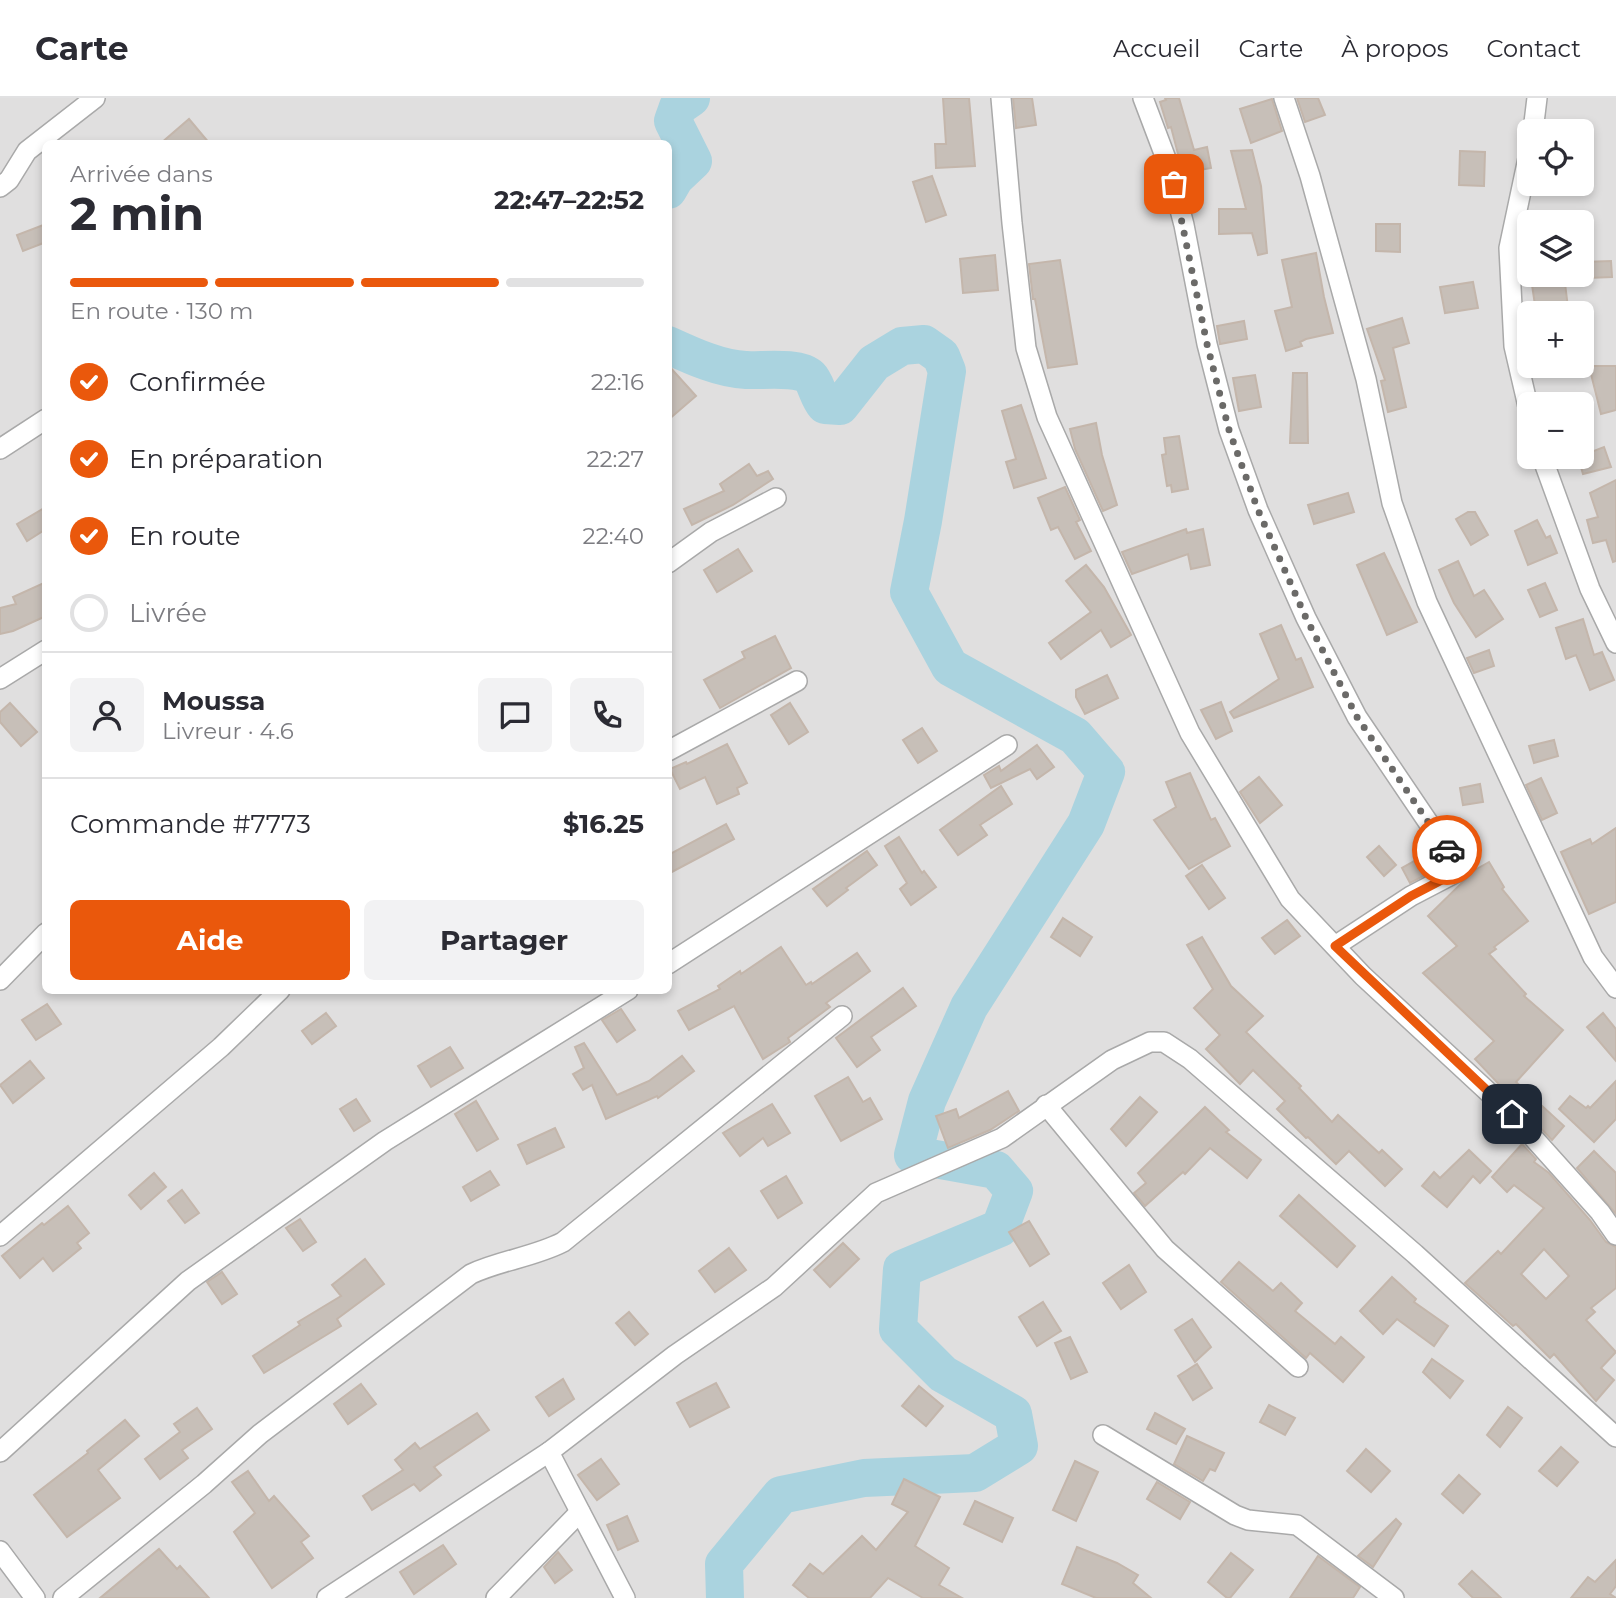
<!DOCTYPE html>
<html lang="fr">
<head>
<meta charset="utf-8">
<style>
	:root { --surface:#fff; --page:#f2f2f3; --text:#2b2b33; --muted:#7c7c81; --line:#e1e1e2; --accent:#ea580c }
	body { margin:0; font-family:Montserrat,sans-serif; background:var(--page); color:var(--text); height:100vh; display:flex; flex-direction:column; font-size:26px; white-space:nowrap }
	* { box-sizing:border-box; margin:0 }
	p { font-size:23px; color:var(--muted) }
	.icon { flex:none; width:38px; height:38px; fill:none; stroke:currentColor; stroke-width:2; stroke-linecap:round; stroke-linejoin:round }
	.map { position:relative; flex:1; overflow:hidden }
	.details { position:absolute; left:42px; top:42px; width:630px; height:854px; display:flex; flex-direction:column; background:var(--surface); border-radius:10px; box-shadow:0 4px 10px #0003 }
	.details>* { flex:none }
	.buttons { position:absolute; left:1517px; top:21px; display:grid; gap:14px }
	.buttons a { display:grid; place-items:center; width:77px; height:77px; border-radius:10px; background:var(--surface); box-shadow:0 4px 10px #0003; font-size:35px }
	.pin { position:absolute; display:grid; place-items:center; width:60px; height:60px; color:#fff; margin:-30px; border-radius:14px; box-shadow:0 4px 10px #0006 }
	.courier { position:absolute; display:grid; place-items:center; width:70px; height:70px; margin:-35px; border:5px solid #ea580c; border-radius:50%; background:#fff; color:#222; box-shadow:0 2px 9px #0007 }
	.overview em { font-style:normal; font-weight:700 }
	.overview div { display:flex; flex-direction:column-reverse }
	.overview { display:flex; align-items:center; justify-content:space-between; height:119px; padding:0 28px }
	h1 { font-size:46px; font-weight:700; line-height:52px }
	.bar { display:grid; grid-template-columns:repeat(4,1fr); gap:10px 7px; align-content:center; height:84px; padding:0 28px }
	.bar i { height:9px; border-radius:5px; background:var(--line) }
	.bar .selected { background:var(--accent) }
	.bar p { grid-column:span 4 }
	.line { display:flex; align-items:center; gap:18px; padding:0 28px; border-top:2px solid var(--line) }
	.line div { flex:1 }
	.round { display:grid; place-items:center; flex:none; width:74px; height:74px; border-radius:10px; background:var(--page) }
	ol { padding:0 28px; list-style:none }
	li { display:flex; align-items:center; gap:21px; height:77px }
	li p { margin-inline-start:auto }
	li .icon { padding:7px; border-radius:50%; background:var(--accent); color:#fff; stroke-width:4 }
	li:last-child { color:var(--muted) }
	li i { width:38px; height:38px; border:4px solid var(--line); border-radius:50% }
	.action { display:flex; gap:14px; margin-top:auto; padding:14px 28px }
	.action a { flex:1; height:80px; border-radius:10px; background:var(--accent); color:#fff; font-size:28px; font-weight:700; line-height:80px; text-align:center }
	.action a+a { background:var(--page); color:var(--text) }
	header { display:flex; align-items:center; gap:42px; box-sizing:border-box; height:98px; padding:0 35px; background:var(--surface); border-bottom:2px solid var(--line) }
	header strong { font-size:33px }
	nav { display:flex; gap:38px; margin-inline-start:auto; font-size:24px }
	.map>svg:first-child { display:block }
	.residential { fill:#e0dfdf; fill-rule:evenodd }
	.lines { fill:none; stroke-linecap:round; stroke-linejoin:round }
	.river { stroke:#aad3df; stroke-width:38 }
	.building { fill:#c7bfb8; stroke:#c4b6ab; stroke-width:2; fill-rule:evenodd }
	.minor-casing { stroke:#a9a9a9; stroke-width:22 }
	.minor { stroke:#fff; stroke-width:19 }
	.done { stroke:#6b6a68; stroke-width:7; stroke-dasharray:0 12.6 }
	.route { stroke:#ea580c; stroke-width:9 }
</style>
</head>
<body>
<header>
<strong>Carte</strong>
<nav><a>Accueil</a><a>Carte</a><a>À propos</a><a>Contact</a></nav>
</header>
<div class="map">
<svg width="1616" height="1500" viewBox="0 0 1616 1500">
	<rect width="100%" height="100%" fill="#f2efe9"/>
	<!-- residential -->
	<path class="residential" d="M0,0h1616v1500h-1616zM1530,33h52v53h-52zM46,46h622v846h-622zM1530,124h52v53h-52zM1530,215h52v53h-52zM1530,306h52v53h-52z"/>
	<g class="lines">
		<!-- river -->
		<g class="river">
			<polyline points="668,92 675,80 693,63 673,23 678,9 691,0"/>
			<path d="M668,247c24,11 52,24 78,25 15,1 53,-4 64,7 6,6 8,20 15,28l15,1 34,-43 28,-17 22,-2 17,12 6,15 -24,150 -14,71 41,75 125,69 31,36 -20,52 -117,183 -42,94 -14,54 83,15 18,21 -14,37 -98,41 -4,60 45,45 70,40 6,32 -44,27 -111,5 -83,17 -57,69 1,34"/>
		</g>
	</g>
	<!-- building -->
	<g class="building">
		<polygon points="943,0 969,0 975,68 936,70 935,46 946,46"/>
		<polygon points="1013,0 1032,0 1036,27 1016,30"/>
		<polygon points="1165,0 1179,0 1194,52 1207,49 1211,70 1183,75 1171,29 1168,30 1160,4 1166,2"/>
		<polygon points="1297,0 1318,0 1325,17 1305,24"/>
		<polygon points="1272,1 1282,33 1251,45 1240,11"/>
		<polygon points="189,21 210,46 160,46"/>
		<polygon points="1252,52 1261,88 1267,155 1258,157 1252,135 1219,136 1219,111 1246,111 1231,53"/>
		<polygon points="1460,53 1485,54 1484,88 1459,87"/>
		<polygon points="932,78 946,117 926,124 913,84"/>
		<polygon points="46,126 46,144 23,153 17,137"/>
		<polygon points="1376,126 1400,126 1400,154 1376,153"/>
		<polygon points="1316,155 1324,199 1333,235 1306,241 1300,244 1302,248 1286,253 1275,213 1292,209 1282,162"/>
		<polygon points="995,157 998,192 963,195 960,161"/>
		<polygon points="1060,162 1077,266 1048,270 1035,201 1033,201 1029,166"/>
		<polygon points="1611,163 1612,179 1587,180 1582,164"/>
		<polygon points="1553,177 1564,177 1568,210 1536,214 1531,180"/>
		<polygon points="1473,184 1478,210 1445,215 1440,189"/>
		<polygon points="1402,220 1409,245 1393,250 1406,309 1388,314 1381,283 1385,282 1367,231"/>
		<polygon points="1244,223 1247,241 1220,246 1217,228"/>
		<polygon points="668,267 696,298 668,322"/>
		<polygon points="1589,268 1616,268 1616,312 1601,316"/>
		<polygon points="1293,275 1307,275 1308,345 1290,345"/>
		<polygon points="1255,277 1261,309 1239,313 1233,280"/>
		<polygon points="1021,307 1046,380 1014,390 1006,364 1016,361 1002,313"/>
		<polygon points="1096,325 1102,357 1117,407 1103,413 1075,351 1070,331"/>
		<polygon points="1179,338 1188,391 1172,394 1171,387 1167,388 1162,357 1166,356 1164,340"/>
		<polygon points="1604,349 1611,369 1583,376 1578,359"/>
		<polygon points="749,366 757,378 768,373 773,381 733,407 692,427 684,411 724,393 720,386"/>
		<polygon points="1616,382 1616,463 1613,464 1606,442 1593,445 1587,422 1598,419 1590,395"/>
		<polygon points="1065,389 1080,422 1076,424 1091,453 1075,461 1058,429 1051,432 1038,400"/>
		<polygon points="1348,395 1354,414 1314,426 1308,407"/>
		<polygon points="46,409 46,431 27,443 17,426"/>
		<polygon points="1468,414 1475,414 1488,437 1471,447 1456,421"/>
		<polygon points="1537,422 1546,440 1550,438 1557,455 1528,467 1515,433"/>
		<polygon points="1186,431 1187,435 1203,431 1210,467 1191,471 1188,456 1132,476 1122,454"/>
		<polygon points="738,451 752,473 717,494 704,472"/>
		<polygon points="1384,455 1417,524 1387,537 1357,467"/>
		<polygon points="1458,463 1474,498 1484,492 1503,521 1476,539 1454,505 1439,472"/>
		<polygon points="1086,467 1104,489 1131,537 1111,549 1101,532 1061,561 1049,545 1091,514 1066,483"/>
		<polygon points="46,484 46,518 13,533 0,536 0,510 16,506 13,499"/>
		<polygon points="1545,485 1557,512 1540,519 1528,492"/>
		<polygon points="1583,521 1594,557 1602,554 1614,582 1590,592 1576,557 1566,561 1556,530"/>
		<polygon points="1281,527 1296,562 1301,560 1313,589 1234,620 1230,614 1279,581 1260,536"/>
		<polygon points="775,538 791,570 720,610 704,582 745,560 742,554"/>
		<polygon points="1489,552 1494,568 1474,575 1467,560"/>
		<polygon points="1107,577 1118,600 1085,616 1076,599 1076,592"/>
		<polygon points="1221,604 1232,633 1216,641 1201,612"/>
		<polygon points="10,605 37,634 21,648 0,624 0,614"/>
		<polygon points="790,605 808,634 789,646 771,617"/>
		<polygon points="922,630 937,653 918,665 903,642"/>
		<polygon points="1554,642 1558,658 1534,665 1529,648"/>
		<polygon points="727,646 747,685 737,690 739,696 717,706 705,679 680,691 670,671 686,664 687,666"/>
		<polygon points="1037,647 1054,669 1037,681 1030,671 991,690 984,677 999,668 1001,673"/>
		<polygon points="1190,675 1211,722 1215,720 1230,748 1189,771 1154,722 1176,709 1166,684"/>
		<polygon points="1259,679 1282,707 1260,725 1240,694"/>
		<polygon points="1541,680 1557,715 1542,722 1526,687"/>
		<polygon points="1480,686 1483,704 1463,707 1460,690"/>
		<polygon points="1001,688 1012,706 980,727 987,737 958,757 940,732"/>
		<polygon points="726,726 734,741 668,776 668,757"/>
		<polygon points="1616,730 1616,804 1589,816 1561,754 1590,741 1592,746"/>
		<polygon points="899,739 922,775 924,773 936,789 911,807 900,791 907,785 885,748"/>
		<polygon points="1379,748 1396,767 1384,778 1367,759"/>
		<polygon points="867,753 877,767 846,790 848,792 827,808 813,791"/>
		<polygon points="1432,753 1443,768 1410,785 1402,770"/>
		<polygon points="1489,764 1504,789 1502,791 1528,823 1494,849 1496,851 1489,856 1526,896 1524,898 1563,932 1516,984 1564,1028 1552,1042 1475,961 1494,943 1423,875 1457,848 1428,818 1475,772"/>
		<polygon points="1202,767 1225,800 1209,811 1186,778"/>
		<polygon points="1063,820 1092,839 1080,858 1051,839"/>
		<polygon points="1287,822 1300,838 1275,856 1262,840"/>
		<polygon points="1202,839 1231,888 1263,918 1246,934 1301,988 1299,990 1332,1024 1338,1017 1379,1055 1382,1052 1402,1071 1385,1088 1349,1053 1336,1066 1308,1039 1306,1040 1277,1011 1285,1003 1253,972 1240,986 1206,951 1220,937 1194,910 1213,891 1187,847"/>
		<polygon points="781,849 806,887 811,884 812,886 857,855 870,873 826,905 830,909 788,940 790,944 763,961 734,908 689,932 678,913 720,891 718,888 740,873 741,876"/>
		<polygon points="903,890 916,908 871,939 880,952 857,969 836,940"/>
		<polygon points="47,906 61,926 36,942 22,922"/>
		<polygon points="621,911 635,932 617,944 602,922"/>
		<polygon points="326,915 336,928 312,946 302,933"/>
		<polygon points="1603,915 1616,931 1616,963 1587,929"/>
		<polygon points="584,945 617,997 649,983 682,958 694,973 658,1000 657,998 606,1021 592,987 583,992 573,976 584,970 575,949"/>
		<polygon points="450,949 463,970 431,989 418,968"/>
		<polygon points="30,963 44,980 13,1005 0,987"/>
		<polygon points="848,979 863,1004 870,1000 882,1021 841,1043 815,998"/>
		<polygon points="1616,983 1616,1021 1594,1044 1559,1011 1570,998 1586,1010 1588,1008 1590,1010"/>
		<polygon points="1008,993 1019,1013 990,1032 948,1050 936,1018 956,1011 959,1020"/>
		<polygon points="1140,999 1157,1014 1126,1048 1111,1031"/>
		<polygon points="356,1001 370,1023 354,1033 340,1011"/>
		<polygon points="476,1003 498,1041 477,1053 455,1016"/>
		<polygon points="772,1006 790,1035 768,1048 763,1040 740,1058 723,1035"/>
		<polygon points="1205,1009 1229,1032 1226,1034 1261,1062 1247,1080 1210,1050 1185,1076 1183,1074 1145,1108 1134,1095 1146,1085 1138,1075"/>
		<polygon points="555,1030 564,1049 527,1066 518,1047"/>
		<path d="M1522,1046l14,15 -2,3 15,11 41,47 16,22 10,5v41l-25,20 4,4 -9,8 30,32 -15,16 13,12 -18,21 -42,-47 -4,4 -34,-34 -3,2 -48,-43 33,-32 3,3 43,-46 -30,-23 -7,7 -15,-15zM1544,1151l25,27 -23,23 -25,-25z"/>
		<polygon points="1469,1052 1491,1073 1480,1085 1473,1078 1447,1109 1422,1088 1434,1074 1440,1080"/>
		<polygon points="1594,1053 1616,1075 1616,1116 1577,1070"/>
		<polygon points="490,1073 499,1087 471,1103 463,1089"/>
		<polygon points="154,1075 166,1089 141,1111 129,1097"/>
		<polygon points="786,1078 802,1105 778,1120 761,1093"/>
		<polygon points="182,1092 199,1115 185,1125 168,1103"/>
		<polygon points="1299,1097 1355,1148 1337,1169 1280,1118"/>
		<polygon points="68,1108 89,1135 77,1145 81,1150 53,1173 43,1160 20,1180 2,1158 42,1125 44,1127"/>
		<polygon points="300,1121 316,1144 303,1153 286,1130"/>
		<polygon points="1029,1123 1049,1156 1030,1168 1009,1134"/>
		<polygon points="843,1145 859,1161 830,1189 814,1172"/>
		<polygon points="729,1150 746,1172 715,1194 699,1173"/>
		<polygon points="365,1161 384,1186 337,1221 341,1228 264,1275 253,1258 300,1227 298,1224 341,1198 332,1187"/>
		<polygon points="1239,1164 1273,1193 1281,1185 1302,1205 1295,1213 1335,1246 1341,1239 1364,1259 1343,1284 1310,1255 1306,1260 1221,1184"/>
		<polygon points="1129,1167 1146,1194 1121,1211 1103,1185"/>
		<polygon points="222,1174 237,1196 222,1206 207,1184"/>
		<polygon points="1392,1179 1416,1201 1414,1204 1448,1228 1434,1248 1397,1221 1383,1236 1360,1213"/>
		<polygon points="1043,1204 1061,1233 1037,1248 1019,1219"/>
		<polygon points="629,1214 648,1236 635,1247 616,1225"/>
		<polygon points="1192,1221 1211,1249 1195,1264 1175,1232"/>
		<polygon points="1070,1239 1087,1274 1071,1281 1055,1245"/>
		<polygon points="1432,1261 1463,1283 1450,1300 1423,1274"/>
		<polygon points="1197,1266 1212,1290 1193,1302 1178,1278"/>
		<polygon points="563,1281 574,1301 549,1318 536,1299"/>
		<polygon points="716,1285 729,1309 690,1329 677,1305"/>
		<polygon points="361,1286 376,1306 348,1326 334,1306"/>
		<polygon points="919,1288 943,1308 926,1328 902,1308"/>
		<polygon points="1269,1307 1295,1320 1285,1337 1260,1324"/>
		<polygon points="1508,1309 1522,1320 1500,1349 1487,1337"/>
		<polygon points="197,1310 212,1331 182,1352 188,1360 160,1381 145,1361 180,1334 174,1326"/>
		<polygon points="477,1315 489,1332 434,1369 441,1377 420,1393 414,1386 372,1412 363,1398 403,1372 395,1362 415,1345 420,1351"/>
		<polygon points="1155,1315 1185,1331 1176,1346 1147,1331"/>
		<polygon points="125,1322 139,1338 98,1372 120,1400 67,1439 34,1397 88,1355 87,1353"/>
		<polygon points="1187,1338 1224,1355 1215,1373 1210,1371 1203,1383 1174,1366"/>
		<polygon points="1561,1349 1578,1364 1557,1388 1539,1373"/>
		<polygon points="1366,1351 1390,1373 1371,1394 1347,1373"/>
		<polygon points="601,1361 619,1386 597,1402 578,1377"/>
		<polygon points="1075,1363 1098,1374 1076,1423 1053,1412"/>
		<polygon points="248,1373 269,1403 274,1398 309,1438 301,1444 313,1460 272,1490 234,1434 255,1415 232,1384"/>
		<polygon points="1459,1377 1480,1396 1463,1415 1442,1396"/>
		<polygon points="904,1381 940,1399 915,1448 949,1470 939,1487 962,1500 923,1500 888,1480 870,1500 809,1500 793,1487 810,1466 823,1476 862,1438 876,1452 908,1414 892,1406"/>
		<polygon points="1157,1384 1190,1404 1180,1421 1147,1401"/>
		<polygon points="975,1403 1013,1420 1002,1444 964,1426"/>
		<polygon points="627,1418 638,1443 618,1452 607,1427"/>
		<polygon points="1396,1421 1401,1426 1373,1469 1358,1458"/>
		<polygon points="443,1447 456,1466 414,1496 400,1474"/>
		<polygon points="1077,1449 1117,1465 1138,1477 1133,1485 1151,1500 1096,1500 1062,1486"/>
		<polygon points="159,1451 177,1471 180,1468 209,1500 100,1500"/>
		<polygon points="558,1454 572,1472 555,1485 544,1469"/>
		<polygon points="1231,1455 1253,1472 1230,1500 1227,1500 1208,1484"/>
		<polygon points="1318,1458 1360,1489 1353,1500 1290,1500"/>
		<polygon points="1616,1462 1616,1488 1610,1496 1616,1500 1571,1500 1588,1479 1595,1484"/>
		<polygon points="1472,1473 1501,1500 1473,1500 1459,1486"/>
	</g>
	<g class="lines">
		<defs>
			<g id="minor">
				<polyline points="1001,0 1012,125 1026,250 1047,319 1190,635 1290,801 1363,878 1512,1016 1600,1114 1616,1137"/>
				<polyline points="1143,0 1168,66 1184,127 1207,246 1229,332 1258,412 1306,520 1357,619 1457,767 1457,774 1411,798 1335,848"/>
				<polyline points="1284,0 1310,78 1366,281 1392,405 1427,504 1593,859 1616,890"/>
				<polyline points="1533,33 1537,0"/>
				<polyline points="1530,51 1509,150 1514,248 1530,317"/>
				<polyline points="0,89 9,82 27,53 95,0"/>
				<polyline points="0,351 46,321"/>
				<polyline points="1542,359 1590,491 1616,545"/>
				<polyline points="668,465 711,434 776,400"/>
				<polyline points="0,581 46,552"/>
				<polyline points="668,653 797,583"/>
				<polyline points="668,866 1007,647"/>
				<polyline points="0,882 46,835"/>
				<polyline points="1046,1007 1165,1151 1298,1269"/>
				<polyline points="0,1138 221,949 280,892"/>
				<polyline points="1103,1337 1235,1417 1248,1422 1297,1427 1394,1500"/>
				<polyline points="0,1354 188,1183 385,1043 628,892"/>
				<polyline points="549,1354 625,1500"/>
				<polyline points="0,1453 35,1500"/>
				<path d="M63,1500l141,-114 56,-50 211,-160c30,-14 63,-17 92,-32l279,-226"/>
				<polyline points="327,1500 549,1354 675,1257 774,1189 876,1095 1002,1040 1112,962 1150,944 1164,944 1190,961 1415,1156 1616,1339"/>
				<polyline points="496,1500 580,1414"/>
			</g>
		</defs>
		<!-- minor casing -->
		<use href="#minor" class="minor-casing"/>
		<!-- minor -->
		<use href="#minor" class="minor"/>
	</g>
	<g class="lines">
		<!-- done -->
		<polyline class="done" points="1174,86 1207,246 1229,332 1258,412 1306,520 1357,619 1447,752"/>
		<!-- route -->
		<polyline class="route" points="1447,752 1457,767 1457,774 1411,798 1335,848 1512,1016"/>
	</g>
</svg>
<div class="buttons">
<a><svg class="icon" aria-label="locate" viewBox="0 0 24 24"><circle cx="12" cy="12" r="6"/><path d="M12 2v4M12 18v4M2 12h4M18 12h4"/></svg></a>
<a><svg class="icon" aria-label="layers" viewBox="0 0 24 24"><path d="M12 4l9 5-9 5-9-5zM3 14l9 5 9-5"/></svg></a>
<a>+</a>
<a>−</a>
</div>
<div class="pin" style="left:1174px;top:86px;background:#ea580c"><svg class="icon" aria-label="bag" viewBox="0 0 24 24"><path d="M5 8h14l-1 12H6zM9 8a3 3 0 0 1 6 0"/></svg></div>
<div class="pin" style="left:1512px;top:1016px;background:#1f2937"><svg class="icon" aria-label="home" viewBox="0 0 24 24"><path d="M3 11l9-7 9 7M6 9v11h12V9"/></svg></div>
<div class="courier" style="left:1447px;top:752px"><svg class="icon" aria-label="car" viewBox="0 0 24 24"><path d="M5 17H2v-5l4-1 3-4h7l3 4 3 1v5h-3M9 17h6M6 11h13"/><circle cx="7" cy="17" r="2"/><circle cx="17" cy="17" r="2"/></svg></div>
<section class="details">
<div class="overview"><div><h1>2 min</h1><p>Arrivée dans</p></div><em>22:47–22:52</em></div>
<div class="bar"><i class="selected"></i><i class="selected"></i><i class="selected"></i><i></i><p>En route · 130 m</p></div>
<ol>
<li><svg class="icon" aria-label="check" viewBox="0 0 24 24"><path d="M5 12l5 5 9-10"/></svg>Confirmée<p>22:16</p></li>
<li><svg class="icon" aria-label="check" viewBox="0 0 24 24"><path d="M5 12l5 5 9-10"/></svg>En préparation<p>22:27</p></li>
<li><svg class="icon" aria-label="check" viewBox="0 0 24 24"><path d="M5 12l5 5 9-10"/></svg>En route<p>22:40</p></li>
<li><i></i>Livrée</li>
</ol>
<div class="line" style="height:126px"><a class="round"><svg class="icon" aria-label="person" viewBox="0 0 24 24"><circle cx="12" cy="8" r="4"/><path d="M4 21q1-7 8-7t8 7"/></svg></a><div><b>Moussa</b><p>Livreur · 4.6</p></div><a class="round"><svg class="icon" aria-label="chat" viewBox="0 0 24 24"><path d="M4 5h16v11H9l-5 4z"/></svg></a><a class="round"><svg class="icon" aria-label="phone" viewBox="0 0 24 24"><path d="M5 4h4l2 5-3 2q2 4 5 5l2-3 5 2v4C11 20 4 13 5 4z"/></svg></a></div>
<div class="line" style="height:91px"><div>Commande #7773</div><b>$16.25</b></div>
<div class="action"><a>Aide</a><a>Partager</a></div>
</section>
</div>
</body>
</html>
